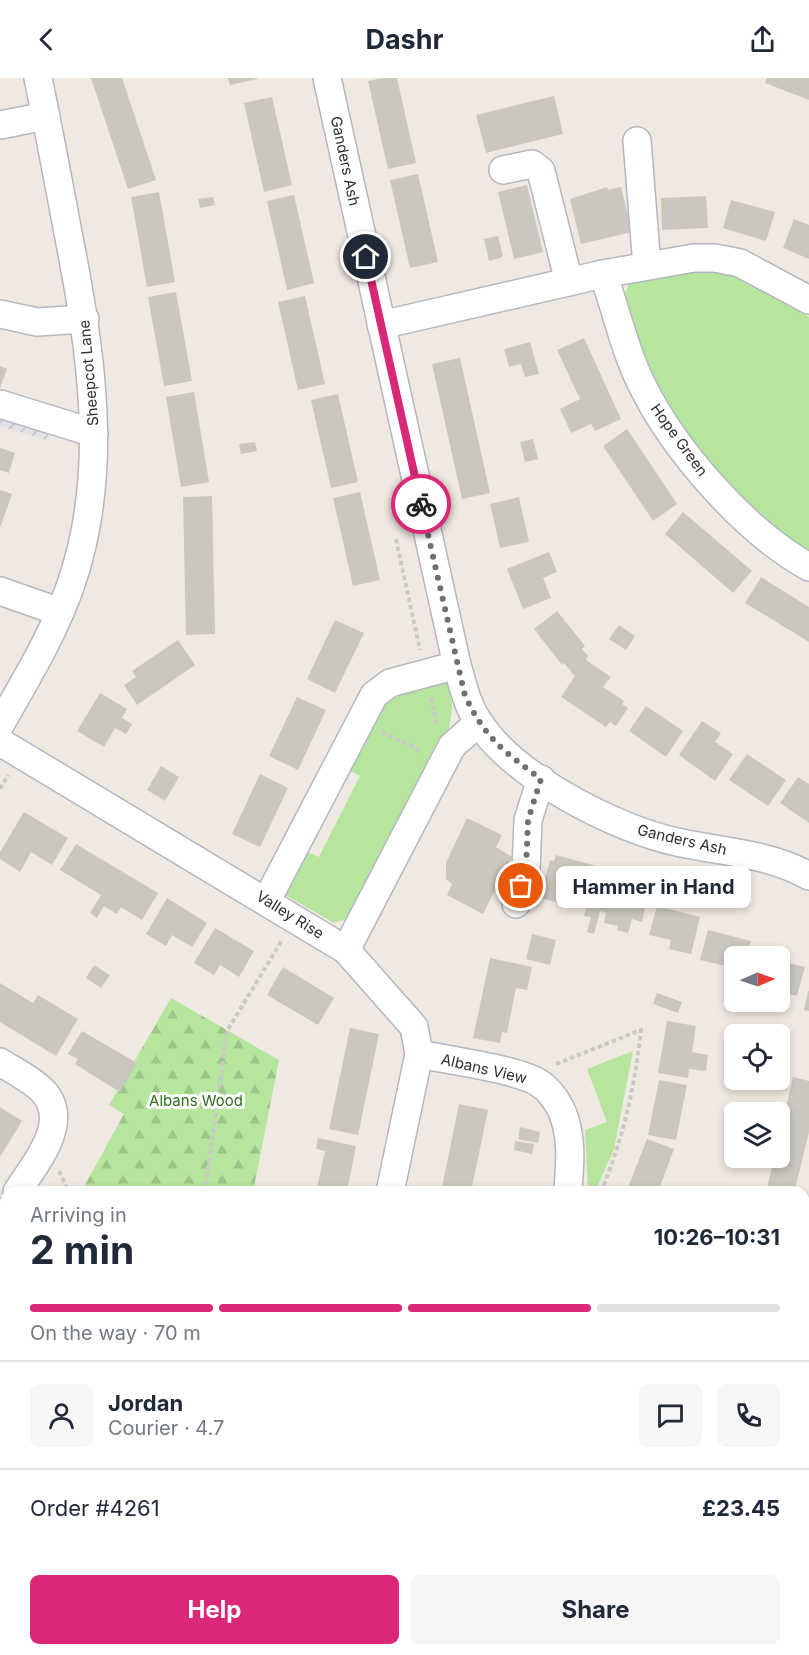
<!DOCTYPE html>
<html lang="en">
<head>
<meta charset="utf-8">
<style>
	:root { --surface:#fff; --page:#f6f6f7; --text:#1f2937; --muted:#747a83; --line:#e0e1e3; --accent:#db2777 }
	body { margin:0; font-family:Inter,sans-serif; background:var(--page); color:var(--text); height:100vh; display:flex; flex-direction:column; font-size:22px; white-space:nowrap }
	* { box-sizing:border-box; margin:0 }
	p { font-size:20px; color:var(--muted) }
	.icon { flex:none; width:33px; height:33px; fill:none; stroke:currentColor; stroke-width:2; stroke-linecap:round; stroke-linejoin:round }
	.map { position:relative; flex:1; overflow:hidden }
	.panel { position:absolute; left:0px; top:1108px; width:810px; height:470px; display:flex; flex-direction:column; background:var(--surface); border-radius:18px 18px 0 0; box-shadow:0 3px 9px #0003 }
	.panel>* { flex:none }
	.needle { width:39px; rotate:88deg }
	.buttons { position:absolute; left:724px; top:868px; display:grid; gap:12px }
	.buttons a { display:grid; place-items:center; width:66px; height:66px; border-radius:9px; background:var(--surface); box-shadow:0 3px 9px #0003; font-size:30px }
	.pin { position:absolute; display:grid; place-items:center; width:51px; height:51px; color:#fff; margin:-26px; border:3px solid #fff; border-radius:50%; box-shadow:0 2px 6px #0007 }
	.courier { position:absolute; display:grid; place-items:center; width:60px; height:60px; margin:-30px; border:4px solid #db2777; border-radius:50%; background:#fff; color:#222; box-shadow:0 2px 8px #0007 }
	.bubble { position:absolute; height:42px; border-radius:9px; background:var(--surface); box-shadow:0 3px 9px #0003; font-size:20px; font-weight:700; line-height:42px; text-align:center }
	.headline em { font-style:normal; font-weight:700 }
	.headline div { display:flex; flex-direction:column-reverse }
	.headline { display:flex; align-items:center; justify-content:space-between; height:102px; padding:0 30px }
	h1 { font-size:39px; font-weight:700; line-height:45px }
	.bar { display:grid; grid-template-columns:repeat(4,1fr); gap:9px 6px; align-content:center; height:72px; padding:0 30px }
	.bar i { height:8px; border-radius:4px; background:var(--line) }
	.bar .current { background:var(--accent) }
	.bar p { grid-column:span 4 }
	.line { display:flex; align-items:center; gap:15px; padding:0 30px; border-top:2px solid var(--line) }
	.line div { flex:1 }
	.round { display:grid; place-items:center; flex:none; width:63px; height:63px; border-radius:9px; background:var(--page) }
	.cta { display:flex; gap:12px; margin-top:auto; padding:12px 30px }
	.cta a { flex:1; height:69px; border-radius:9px; background:var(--accent); color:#fff; font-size:24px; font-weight:700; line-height:69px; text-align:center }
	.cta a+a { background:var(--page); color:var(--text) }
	header { display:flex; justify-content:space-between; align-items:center; height:78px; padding:0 30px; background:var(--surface); font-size:27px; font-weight:700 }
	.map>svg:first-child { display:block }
	.industrial { fill:url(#industrial-furrows) }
	.grass { fill:#b6e59e }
	.forest { fill:url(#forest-firs) }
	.building { fill:#cbc7bf }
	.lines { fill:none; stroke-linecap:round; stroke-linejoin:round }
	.minor-casing { stroke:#b4b7c1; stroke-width:30 }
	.path { stroke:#c9c9c9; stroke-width:4; stroke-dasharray:4.5 3; stroke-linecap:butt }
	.minor { stroke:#fff; stroke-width:27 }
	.done { stroke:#726f6d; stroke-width:6; stroke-dasharray:0 10.8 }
	.route { stroke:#db2777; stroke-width:8 }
	.labels { text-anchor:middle; stroke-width:6; stroke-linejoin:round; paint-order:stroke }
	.street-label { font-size:15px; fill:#2e2e2e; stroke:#fff }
	.park-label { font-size:15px; fill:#2c6e1b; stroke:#fff }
</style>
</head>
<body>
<header><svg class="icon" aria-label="back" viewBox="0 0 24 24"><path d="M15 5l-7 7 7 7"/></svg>Dashr<svg class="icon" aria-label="share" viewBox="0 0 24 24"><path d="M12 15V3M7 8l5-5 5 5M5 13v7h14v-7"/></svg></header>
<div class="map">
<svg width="809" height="1577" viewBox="0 0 809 1577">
	<defs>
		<pattern id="industrial-furrows" width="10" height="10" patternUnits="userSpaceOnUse" patternTransform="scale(1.5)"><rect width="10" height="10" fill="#e3e1e8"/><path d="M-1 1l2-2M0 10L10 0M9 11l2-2" fill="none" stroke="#c3c1c7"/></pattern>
		<pattern id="forest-firs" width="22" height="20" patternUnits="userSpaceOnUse" patternTransform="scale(1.5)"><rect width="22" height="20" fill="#b6e59e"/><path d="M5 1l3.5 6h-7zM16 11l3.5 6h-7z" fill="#9dc588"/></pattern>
	</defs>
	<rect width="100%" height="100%" fill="#efe9e1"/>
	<!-- industrial -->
	<polygon class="industrial" points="0,315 45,330 49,363 0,348"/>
	<!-- grass -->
	<g class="grass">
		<path d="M704,192c48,5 66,21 105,47v236c-78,-57 -144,-130 -175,-222 -6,-17 -15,-36 -2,-51z"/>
		<polygon points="441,597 450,605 452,631 449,650 356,834 349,840 334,845 280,814 303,772 319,779 360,698 344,689 378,623"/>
		<polygon points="633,973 614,1071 595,1114 588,1114 585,1052 607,1044 587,991"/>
		<polygon points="179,1572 277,1572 276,1577 186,1577 179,1576"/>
		<polygon points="342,1572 566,1572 548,1577 341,1577"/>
	</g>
	<!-- forest -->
	<g class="forest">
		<polygon points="171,920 279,982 253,1114 81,1114 124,1036 109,1027"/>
		<polygon points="6,1258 6,1572 179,1572 179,1577 0,1577 0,1264"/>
	</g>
	<!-- building -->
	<g class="building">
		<polygon points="91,0 122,0 156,102 128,111"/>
		<polygon points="228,0 257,0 257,1 230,7"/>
		<polygon points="382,0 397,0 416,85 388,91 368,3"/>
		<polygon points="767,0 809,0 809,22 765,5"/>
		<polygon points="554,18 563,56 486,75 476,37"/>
		<polygon points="272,19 292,107 264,114 244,25"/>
		<polygon points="418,96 438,184 410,190 390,102"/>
		<polygon points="527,107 543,174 514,181 498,114"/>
		<polygon points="607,109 608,112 621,109 632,154 581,166 570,121"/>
		<polygon points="159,114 175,204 147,209 131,119"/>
		<polygon points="294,117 314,205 287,212 267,123"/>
		<polygon points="706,118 708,150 662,152 661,120"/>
		<polygon points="213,119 215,127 200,130 198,121"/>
		<polygon points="731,122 775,134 766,163 723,150"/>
		<polygon points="794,141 809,147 809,181 783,170"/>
		<polygon points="498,158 503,179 489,183 484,161"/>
		<polygon points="176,214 192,303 164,308 148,219"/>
		<polygon points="305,218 325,306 298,312 278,224"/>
		<polygon points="584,260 621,341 595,353 591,346 571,355 560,331 580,321 557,272"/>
		<polygon points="530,264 539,296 525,299 521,286 509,289 504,271"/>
		<polygon points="460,280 490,415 462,421 432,286"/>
		<polygon points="0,288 7,291 0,310"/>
		<polygon points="194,314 209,404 181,409 166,319"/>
		<polygon points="338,316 358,404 331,410 311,322"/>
		<polygon points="627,351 677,426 653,443 603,368"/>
		<polygon points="533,361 538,381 525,384 520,364"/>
		<polygon points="255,364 257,373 241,376 239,366"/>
		<polygon points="0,370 15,375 9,395 0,392"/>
		<polygon points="0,412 12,416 0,450"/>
		<polygon points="360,414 380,502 353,508 333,420"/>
		<polygon points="212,418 215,556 186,557 183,419"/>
		<polygon points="519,419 529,464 500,470 490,426"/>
		<polygon points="683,434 752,493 733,515 665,456"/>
		<polygon points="549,474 557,494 543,500 551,520 523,531 507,491"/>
		<polygon points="761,499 809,529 809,564 745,525"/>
		<polygon points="557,533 585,568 582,571 588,578 586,582 611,599 603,609 624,623 622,626 628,630 616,648 610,644 606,649 561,619 575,598 564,585 562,587 534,551"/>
		<polygon points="335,542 364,555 335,615 307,601"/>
		<polygon points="619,547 635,558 626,572 609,561"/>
		<polygon points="178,562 195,587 137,627 124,607 136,599 132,593"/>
		<polygon points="100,615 127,631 122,640 132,646 126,656 115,650 104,669 77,653"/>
		<polygon points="297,619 326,632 298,692 269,678"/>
		<polygon points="646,628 683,653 666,679 629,653"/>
		<polygon points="702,643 721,655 715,664 733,676 715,703 679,677"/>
		<polygon points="747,676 786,702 768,728 729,702"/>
		<polygon points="161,688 179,699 165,723 147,712"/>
		<polygon points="260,696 288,710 260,769 232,756"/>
		<polygon points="798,699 809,706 809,745 780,725"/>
		<polygon points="24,734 68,760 52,787 31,774 20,794 0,781 0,774"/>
		<polygon points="467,740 502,757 496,769 512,779 483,836 447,817 452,806 446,801 446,785"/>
		<polygon points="76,766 158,815 142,842 121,829 117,836 104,828 97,840 90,835 101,817 60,792"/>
		<polygon points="556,777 600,789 598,800 649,813 642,844 632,841 628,855 617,852 618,848 604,845 606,835 600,833 594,856 587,854 591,839 584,838 589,818 582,816 578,830 540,820 550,782 554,783"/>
		<polygon points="167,820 207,845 192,869 172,857 166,868 146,856"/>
		<polygon points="657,828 700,839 691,876 669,871 671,862 649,857"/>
		<polygon points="215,850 254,873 239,899 220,887 214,897 194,885"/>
		<polygon points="708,852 751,863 747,879 735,879 735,890 700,882"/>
		<polygon points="532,856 556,862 550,887 526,881"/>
		<polygon points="490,880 532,889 527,912 516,910 507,955 502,954 500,965 473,960"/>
		<polygon points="780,883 805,889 797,918 780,914"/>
		<polygon points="94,887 110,897 101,910 86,900"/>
		<polygon points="283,889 334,920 318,947 267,917"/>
		<polygon points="0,905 33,925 38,917 78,941 56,978 0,944"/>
		<polygon points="808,913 809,913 809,933 804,932"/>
		<polygon points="657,915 682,924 678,935 653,926"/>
		<polygon points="667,943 696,948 692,974 708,977 706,993 689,991 688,1000 658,995"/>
		<polygon points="350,950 379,956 358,1057 329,1051"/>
		<polygon points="82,953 137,985 120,1014 75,986 78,981 68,976"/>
		<polygon points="793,999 809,1003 809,1054 799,1095 794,1114 766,1114 774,1080 780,1080 780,1056"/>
		<polygon points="659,1002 687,1007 676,1062 648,1057"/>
		<polygon points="738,1002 754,1002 752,1010 737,1006"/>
		<polygon points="459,1026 488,1032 471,1114 441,1114"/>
		<polygon points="0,1029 22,1043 0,1079"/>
		<polygon points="520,1049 540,1054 538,1065 518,1061"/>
		<polygon points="318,1060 356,1068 347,1114 316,1114 325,1073 316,1071"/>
		<polygon points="647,1061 674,1071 658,1114 633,1114 627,1112"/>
		<polygon points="515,1063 534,1066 532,1076 514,1072"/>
		<polygon points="620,1572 622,1577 606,1577 618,1572"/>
		<polygon points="713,1572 784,1572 786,1577 714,1577"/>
	</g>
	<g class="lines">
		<defs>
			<g id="minor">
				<path d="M327,0l130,587c6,20 10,41 23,59 35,53 136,105 197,118 44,10 92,11 132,34"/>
				<polyline points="0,47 46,38"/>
				<polyline points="637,63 647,188"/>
				<polyline points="503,92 532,86 541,93 569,204"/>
				<path d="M603,196c13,35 21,75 38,109 32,66 103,148 168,184"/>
				<polyline points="0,236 37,244 85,241"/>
				<polyline points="381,247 603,196 694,180 715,180 740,185 809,222"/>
				<polyline points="0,326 94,355"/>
				<polyline points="0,513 60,534"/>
				<path d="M0,647c26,-46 54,-91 71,-141 39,-112 20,-233 -2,-346 -10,-53 -20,-107 -31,-160"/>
				<polyline points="0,664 346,872 414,949 419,976 390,1114"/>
				<polyline points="267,822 374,617 390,605 457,587"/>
				<polyline points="516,826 526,791 528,742 541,701"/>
				<polyline points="346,872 452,668 478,645"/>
				<path d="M419,976c28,6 98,15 120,29 15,10 25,28 28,45 5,21 2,43 1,64"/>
				<path d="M0,984c14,9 31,17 43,29 29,31 -9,74 -26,101"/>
				<polyline points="0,1143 6,1133"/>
				<polyline points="804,1510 809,1509"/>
			</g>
		</defs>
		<!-- minor casing -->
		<use href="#minor" class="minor-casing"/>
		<!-- path -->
		<g class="path">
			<polyline points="396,461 420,572"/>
			<polyline points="431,620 437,648"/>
			<polyline points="382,654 421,673"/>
			<polyline points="0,711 8,697"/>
			<path d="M556,986l85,-34c-7,61 -17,105 -40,162"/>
			<polyline points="59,1093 69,1114"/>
			<polyline points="205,1114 227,953 282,862"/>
			<polyline points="804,1481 809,1481"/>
			<polyline points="143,1572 144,1577"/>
			<polyline points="315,1572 329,1577"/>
			<polyline points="72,1577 75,1572"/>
			<polyline points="76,1577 100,1572"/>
			<polyline points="502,1577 518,1572"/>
		</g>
		<!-- minor -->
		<use href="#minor" class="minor"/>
	</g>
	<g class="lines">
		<!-- done -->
		<path class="done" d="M421,426l44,192c21,43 38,55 76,83l-13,41 -2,49 -5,17"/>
		<!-- route -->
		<polyline class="route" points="366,179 421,426"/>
	</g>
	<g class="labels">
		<!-- street labels -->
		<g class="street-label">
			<text transform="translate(345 83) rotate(78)" y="5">Ganders Ash</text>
			<text transform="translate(89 295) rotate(-95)" y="5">Sheepcot Lane</text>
			<text transform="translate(679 362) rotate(54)" y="5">Hope Green</text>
			<text transform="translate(682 762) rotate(13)" y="5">Ganders Ash</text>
			<text transform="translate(290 837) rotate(32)" y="5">Valley Rise</text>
			<text transform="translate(484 991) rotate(13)" y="5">Albans View</text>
		</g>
		<!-- park labels -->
		<g class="park-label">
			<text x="196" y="1028">Albans Wood</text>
		</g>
	</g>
</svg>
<div class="buttons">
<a><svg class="needle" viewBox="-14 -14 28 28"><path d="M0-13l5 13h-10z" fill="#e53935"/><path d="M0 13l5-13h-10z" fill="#747a83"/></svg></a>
<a><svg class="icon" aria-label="locate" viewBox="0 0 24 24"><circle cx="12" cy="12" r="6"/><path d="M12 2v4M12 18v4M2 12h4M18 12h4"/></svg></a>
<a><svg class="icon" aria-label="layers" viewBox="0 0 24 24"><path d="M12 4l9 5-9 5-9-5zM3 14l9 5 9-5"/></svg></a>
</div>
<div class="pin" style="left:521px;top:808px;background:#ea580c"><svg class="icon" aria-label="bag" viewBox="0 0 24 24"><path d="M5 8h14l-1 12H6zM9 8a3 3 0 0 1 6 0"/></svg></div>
<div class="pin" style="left:366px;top:179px;background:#1f2937"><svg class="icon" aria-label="home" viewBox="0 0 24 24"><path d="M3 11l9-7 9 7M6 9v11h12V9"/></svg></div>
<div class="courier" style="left:421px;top:426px"><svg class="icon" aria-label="bike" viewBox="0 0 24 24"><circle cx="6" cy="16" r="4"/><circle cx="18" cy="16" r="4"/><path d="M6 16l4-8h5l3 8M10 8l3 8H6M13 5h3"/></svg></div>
<div class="bubble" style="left:556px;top:788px;width:195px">Hammer in Hand</div>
<section class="panel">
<div class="headline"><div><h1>2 min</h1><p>Arriving in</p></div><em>10:26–10:31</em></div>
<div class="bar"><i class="current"></i><i class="current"></i><i class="current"></i><i></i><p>On the way · 70 m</p></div>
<div class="line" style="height:108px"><a class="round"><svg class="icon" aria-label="person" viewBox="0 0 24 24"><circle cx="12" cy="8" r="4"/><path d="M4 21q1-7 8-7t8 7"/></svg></a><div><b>Jordan</b><p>Courier · 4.7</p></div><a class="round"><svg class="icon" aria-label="chat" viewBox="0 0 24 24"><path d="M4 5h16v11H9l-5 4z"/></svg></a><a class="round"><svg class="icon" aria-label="phone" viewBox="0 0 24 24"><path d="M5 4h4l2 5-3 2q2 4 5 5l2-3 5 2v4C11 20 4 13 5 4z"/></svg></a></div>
<div class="line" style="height:78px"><div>Order #4261</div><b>£23.45</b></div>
<div class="cta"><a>Help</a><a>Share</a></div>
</section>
</div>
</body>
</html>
